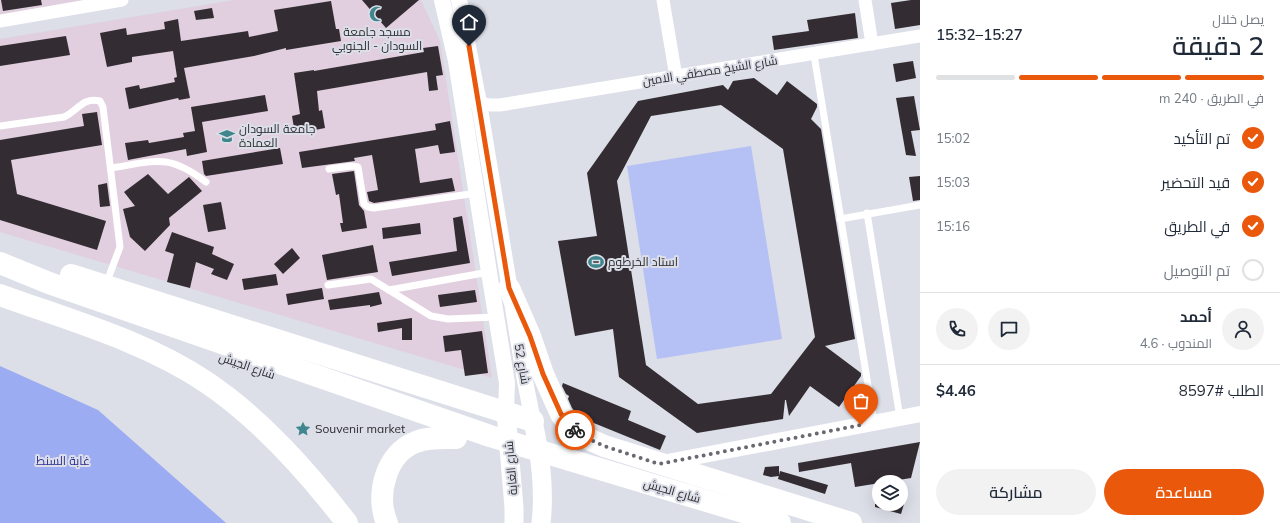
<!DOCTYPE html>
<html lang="ar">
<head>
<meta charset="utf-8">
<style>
	:root { --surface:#fff; --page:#f2f2f3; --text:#1f2937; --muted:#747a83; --line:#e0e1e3; --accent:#ea580c }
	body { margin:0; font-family:Mulish,Cairo,sans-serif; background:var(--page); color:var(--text); direction:rtl; height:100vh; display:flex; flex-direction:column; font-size:15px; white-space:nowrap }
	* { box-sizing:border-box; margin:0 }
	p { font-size:13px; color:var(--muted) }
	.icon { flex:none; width:22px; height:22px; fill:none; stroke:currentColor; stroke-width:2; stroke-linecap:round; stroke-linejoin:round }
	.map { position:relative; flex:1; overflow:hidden; direction:ltr }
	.details { display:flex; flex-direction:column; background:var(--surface); width:360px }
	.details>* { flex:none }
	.controls { position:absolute; left:872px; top:475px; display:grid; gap:8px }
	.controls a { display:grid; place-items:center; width:36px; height:36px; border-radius:50%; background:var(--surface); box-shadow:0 4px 16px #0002; font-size:20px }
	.pin { position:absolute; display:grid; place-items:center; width:34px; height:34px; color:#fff; margin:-41px -17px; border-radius:50% 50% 50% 0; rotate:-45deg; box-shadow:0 0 4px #0007 }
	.pin .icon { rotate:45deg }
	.courier { position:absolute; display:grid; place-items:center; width:40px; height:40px; margin:-20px; border:3px solid #ea580c; border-radius:50%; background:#fff; color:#222; box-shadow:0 1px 5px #0007 }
	.head em { font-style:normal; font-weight:600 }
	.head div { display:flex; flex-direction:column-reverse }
	.head { display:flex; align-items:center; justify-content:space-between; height:68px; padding:0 16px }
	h1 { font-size:26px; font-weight:600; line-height:30px }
	.bar { display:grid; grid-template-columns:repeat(4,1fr); gap:6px 4px; align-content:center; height:48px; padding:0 16px }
	.bar i { height:5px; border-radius:3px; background:var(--line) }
	.bar .selected { background:var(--accent) }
	.bar p { grid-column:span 4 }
	.line { display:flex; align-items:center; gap:10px; padding:0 16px; border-top:1px solid var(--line) }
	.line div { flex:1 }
	.round { display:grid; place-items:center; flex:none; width:42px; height:42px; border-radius:21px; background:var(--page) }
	ol { padding:0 16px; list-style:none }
	li { display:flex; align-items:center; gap:12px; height:44px }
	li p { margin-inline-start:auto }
	li .icon { padding:4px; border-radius:50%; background:var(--accent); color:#fff; stroke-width:4 }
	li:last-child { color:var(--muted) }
	li i { width:22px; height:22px; border:2px solid var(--line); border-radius:50% }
	.button { display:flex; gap:8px; margin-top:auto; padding:8px 16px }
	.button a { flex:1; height:46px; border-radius:24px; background:var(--accent); color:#fff; font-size:16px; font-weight:600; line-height:46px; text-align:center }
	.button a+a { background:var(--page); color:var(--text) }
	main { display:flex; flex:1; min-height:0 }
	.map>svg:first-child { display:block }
	.education { fill:#e1cfdf }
	.green { fill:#b5c1f5 }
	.forest { fill:#9cacf2 }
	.building { fill:#332d33; fill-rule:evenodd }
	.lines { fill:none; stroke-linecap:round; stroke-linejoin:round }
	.service { stroke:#fff; stroke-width:7 }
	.minor { stroke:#fff; stroke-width:13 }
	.tertiary { stroke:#fff; stroke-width:16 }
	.secondary { stroke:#fff; stroke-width:19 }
	.trunk { stroke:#fff; stroke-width:22 }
	.done { stroke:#696a70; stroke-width:4; stroke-dasharray:0 7.2 }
	.route { stroke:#ea580c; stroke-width:5 }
	.labels { text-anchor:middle; stroke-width:4; stroke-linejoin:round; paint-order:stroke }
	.poi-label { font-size:12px; fill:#2b2c2f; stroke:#dcdee8; text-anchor:start }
	.street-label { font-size:12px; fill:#2b2c2f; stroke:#dcdee8 }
	.park-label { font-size:12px; fill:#2c3092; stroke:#dcdee8 }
</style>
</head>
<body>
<main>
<section class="details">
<div class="head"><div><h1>2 دقيقة</h1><p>يصل خلال</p></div><em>15:27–15:32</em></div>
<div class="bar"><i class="selected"></i><i class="selected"></i><i class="selected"></i><i></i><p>في الطريق · 240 m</p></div>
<ol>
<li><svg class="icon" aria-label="check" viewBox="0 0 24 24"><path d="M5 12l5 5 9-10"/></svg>تم التأكيد<p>15:02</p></li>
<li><svg class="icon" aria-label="check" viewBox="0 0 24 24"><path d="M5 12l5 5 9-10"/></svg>قيد التحضير<p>15:03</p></li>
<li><svg class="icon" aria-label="check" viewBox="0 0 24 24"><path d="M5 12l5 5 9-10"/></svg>في الطريق<p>15:16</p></li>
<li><i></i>تم التوصيل</li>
</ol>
<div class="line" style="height:72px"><a class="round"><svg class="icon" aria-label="person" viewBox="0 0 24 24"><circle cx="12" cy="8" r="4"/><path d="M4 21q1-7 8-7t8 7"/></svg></a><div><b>أحمد</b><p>المندوب · 4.6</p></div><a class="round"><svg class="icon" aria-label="chat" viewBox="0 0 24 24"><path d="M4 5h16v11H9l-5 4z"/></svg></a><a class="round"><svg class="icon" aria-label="phone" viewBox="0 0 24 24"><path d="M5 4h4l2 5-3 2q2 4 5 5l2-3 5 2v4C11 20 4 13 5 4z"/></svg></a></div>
<div class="line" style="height:52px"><div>الطلب #8597</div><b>$4.46</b></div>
<div class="button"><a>مساعدة</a><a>مشاركة</a></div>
</section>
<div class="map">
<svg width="920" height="523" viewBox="0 0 920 523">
	<rect width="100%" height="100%" fill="#dcdee8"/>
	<!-- education -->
	<g class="education">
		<polygon points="0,0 108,0 0,16"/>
		<polygon points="234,0 421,0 440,41 492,378 0,232 0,39"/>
	</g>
	<!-- green -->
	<polygon class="green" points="751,146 782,339 657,359 627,166"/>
	<!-- forest -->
	<polygon class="forest" points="0,366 98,410 226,523 0,523"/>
	<!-- building -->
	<g class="building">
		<polygon points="1,0 41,0 42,5 3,11"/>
		<polygon points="362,0 419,0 386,28"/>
		<polygon points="911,0 920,0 920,25 895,29 891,3"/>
		<polygon points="331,1 336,29 339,29 341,41 286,50 286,48 254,56 184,68 190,98 179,100 178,98 129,109 125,88 139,85 140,89 175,82 174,78 177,77 173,51 132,57 132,62 107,67 100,33 126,28 127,35 165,29 164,22 178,19 181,41 248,31 249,37 278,31 274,10"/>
		<polygon points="212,8 214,18 196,20 194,11"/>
		<polygon points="855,13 858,38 774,50 772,36 809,31 807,20"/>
		<polygon points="66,36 70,55 0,66 0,46"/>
		<polygon points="438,46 443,75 436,76 438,90 429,91 427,72 317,91 319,111 322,110 325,128 295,134 292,116 300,114 294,73 314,70 314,71 424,52 423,48"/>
		<polygon points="913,61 916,78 896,82 893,64"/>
		<path d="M754,78l23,17 10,-14 30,23v3l-6,12 10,10 34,210 -30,7 36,27v3l-22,31 -29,-21 -21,30 -3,-16h-1l-2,19 -86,14 -78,-56 -6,-48 -38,7 -17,-95 39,-5 -10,-63 51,-72 85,-16 5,5 5,-9zM721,105l62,44 32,188 -44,57 -73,10 -52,-39 -29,-184 34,-65z"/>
		<polygon points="265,95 268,111 202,122 207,152 187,156 186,149 128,160 125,143 148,140 149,143 184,137 183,133 195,131 191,107"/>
		<polygon points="914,96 920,130 911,131 916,156 906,155 896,98"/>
		<polygon points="97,112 102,145 11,160 17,194 106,221 97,250 0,220 0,140 84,126 82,114"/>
		<polygon points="450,121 455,152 440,154 438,145 415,149 420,183 452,178 455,191 374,203 369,201 367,192 378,190 372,155 354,158 355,161 302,168 299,152 436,130 435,124"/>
		<polygon points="280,148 283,164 206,176 204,174 202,161"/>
		<polygon points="354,171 359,205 364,211 367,228 342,232 340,223 343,223 339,194 336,195 332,174"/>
		<polygon points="148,174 168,194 189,177 202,191 169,218 170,225 145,251 130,237 123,209 135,206 124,192"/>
		<polygon points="920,176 920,200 913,201 909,177"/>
		<polygon points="107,183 110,206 100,207 98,185"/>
		<polygon points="221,202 226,229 208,232 203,205"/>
		<polygon points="462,216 470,263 392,276 389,262 457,251 453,218"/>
		<polygon points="420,223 421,234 383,239 382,228"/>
		<polygon points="172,232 214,247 212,254 234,264 227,280 211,274 214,269 196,262 190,288 167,282 174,254 165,251"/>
		<polygon points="373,245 378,272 327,280 322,255"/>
		<polygon points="292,248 300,258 283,274 274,264"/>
		<polygon points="276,274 278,285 244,290 242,279"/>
		<polygon points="322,288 324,299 288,305 286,294"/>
		<polygon points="475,290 477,302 440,307 438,295"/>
		<polygon points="379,292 382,304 370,307 370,305 330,310 328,300"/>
		<polygon points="412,318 412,340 402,340 402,328 378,332 377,323"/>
		<polygon points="482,331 488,373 465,376 461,350 445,352 443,336"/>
		<polygon points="563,383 631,411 628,420 666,436 660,450 579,417 572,408 568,399 569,396 566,394 562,386"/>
		<polygon points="920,442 911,478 855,487 851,463 799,472 798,463"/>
		<polygon points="779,466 779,476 771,477 763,475 765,467"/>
		<polygon points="780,471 828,485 825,494 778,479"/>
		<polygon points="875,504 904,504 901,514 875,507"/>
	</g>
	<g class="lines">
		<!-- service -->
		<g class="service">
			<polyline points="814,55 874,422"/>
			<path d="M0,126l64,-9c15,-7 18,-20 36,-16l3,6 17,140 -14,37"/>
			<path d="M111,168c45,-7 57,-15 95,14"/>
			<polyline points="329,169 352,166 358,167 364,204 368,207 374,208 477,193"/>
			<polyline points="867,213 900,418"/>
			<polyline points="840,219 920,205"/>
			<polyline points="328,285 371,279 431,316 448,319 496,317"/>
			<polyline points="389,290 489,272"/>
		</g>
		<!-- minor -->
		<g class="minor">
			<polyline points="663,0 676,77"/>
			<polyline points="865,0 872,44"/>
			<polyline points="0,21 122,0"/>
			<polyline points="470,101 490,105 500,105 920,36"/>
		</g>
		<!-- tertiary -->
		<g class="tertiary">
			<polyline points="442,0 456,61 489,272 507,383 506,412"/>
			<polyline points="459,0 479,103 525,381 533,421"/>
			<polyline points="662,463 920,414"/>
		</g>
		<!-- secondary -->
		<g class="secondary">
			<polyline points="506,412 514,508 514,523"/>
			<path d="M533,421c7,34 12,67 8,102"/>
		</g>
		<!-- trunk -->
		<g class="trunk">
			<polyline points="0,263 49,283 490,436 780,523"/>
			<polyline points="71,275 533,421"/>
			<polyline points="509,288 530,336 543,374 561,414 571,427 580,435 604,446 851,523"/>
			<path d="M0,295c69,25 145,46 206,87 55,37 101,89 141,141"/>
			<path d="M387,523c-12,-28 -1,-70 29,-81 12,-5 27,-4 40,-4"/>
		</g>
	</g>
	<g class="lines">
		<!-- done -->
		<polyline class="done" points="575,430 580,435 604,446 659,464 861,425"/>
		<!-- route -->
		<polyline class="route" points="469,46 509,288 530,336 543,374 561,414 575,430"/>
	</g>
	<!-- icons -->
	<defs>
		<symbol id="mosque-bare" viewBox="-9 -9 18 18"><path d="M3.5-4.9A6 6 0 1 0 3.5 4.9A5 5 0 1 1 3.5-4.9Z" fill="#40878d" stroke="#dcdee8" stroke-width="2.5" paint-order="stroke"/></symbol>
		<symbol id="university-bare" viewBox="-9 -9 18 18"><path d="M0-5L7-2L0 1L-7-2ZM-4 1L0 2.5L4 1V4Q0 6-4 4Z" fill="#40878d" stroke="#dcdee8" stroke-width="2.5" paint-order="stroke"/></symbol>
		<symbol id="stadium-bare" viewBox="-9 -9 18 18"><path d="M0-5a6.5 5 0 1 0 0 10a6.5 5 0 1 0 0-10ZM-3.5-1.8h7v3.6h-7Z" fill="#40878d" stroke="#dcdee8" stroke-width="2.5" paint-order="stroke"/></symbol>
		<symbol id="sight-bare" viewBox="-9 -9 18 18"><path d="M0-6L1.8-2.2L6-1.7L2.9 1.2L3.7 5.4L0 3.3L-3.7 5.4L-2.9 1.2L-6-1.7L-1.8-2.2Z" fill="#40878d" stroke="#dcdee8" stroke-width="2.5" paint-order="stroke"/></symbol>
	</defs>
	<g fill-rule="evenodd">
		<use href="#mosque-bare" x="366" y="3" width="22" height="22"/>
		<use href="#university-bare" x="216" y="125" width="22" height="22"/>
		<use href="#stadium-bare" x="585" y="251" width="22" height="22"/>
		<use href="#sight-bare" x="292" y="418" width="22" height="22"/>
	</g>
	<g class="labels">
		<!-- poi labels -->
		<g class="poi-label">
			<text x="377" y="36" text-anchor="middle">مسجد جامعة<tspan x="377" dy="14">السودان - الجنوبي</tspan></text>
			<text x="239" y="133">جامعة السودان<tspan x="239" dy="14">العمادة</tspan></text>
			<text x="608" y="266">استاد الخرطوم</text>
			<text x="315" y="433">Souvenir market</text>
		</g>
		<!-- street labels -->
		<g class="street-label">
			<text transform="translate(710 71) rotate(-9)" y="4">شارع الشيخ مصطفي الامين</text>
			<text transform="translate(522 364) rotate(80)" y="4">شارع 52</text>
			<text transform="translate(247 366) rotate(19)" y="4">شارع الجيش</text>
			<text transform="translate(511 468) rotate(-95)" y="4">شارع الغابة</text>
			<text transform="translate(672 491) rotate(16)" y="4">شارع الجيش</text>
		</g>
		<!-- park labels -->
		<g class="park-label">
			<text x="63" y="465">غابة السنط</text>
		</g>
	</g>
</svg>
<div class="controls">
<a><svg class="icon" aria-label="layers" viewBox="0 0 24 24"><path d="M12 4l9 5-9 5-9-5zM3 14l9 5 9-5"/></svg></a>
</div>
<div class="pin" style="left:861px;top:425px;background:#ea580c"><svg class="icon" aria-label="bag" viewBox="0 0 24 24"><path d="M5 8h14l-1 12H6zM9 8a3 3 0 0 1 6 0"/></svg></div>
<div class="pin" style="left:469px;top:46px;background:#1f2937"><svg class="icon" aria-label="home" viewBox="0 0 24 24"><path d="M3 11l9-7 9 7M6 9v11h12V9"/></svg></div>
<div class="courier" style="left:575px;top:430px"><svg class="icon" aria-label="bike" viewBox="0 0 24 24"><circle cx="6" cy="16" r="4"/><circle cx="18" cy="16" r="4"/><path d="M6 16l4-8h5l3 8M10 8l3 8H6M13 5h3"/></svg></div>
</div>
</main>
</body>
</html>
